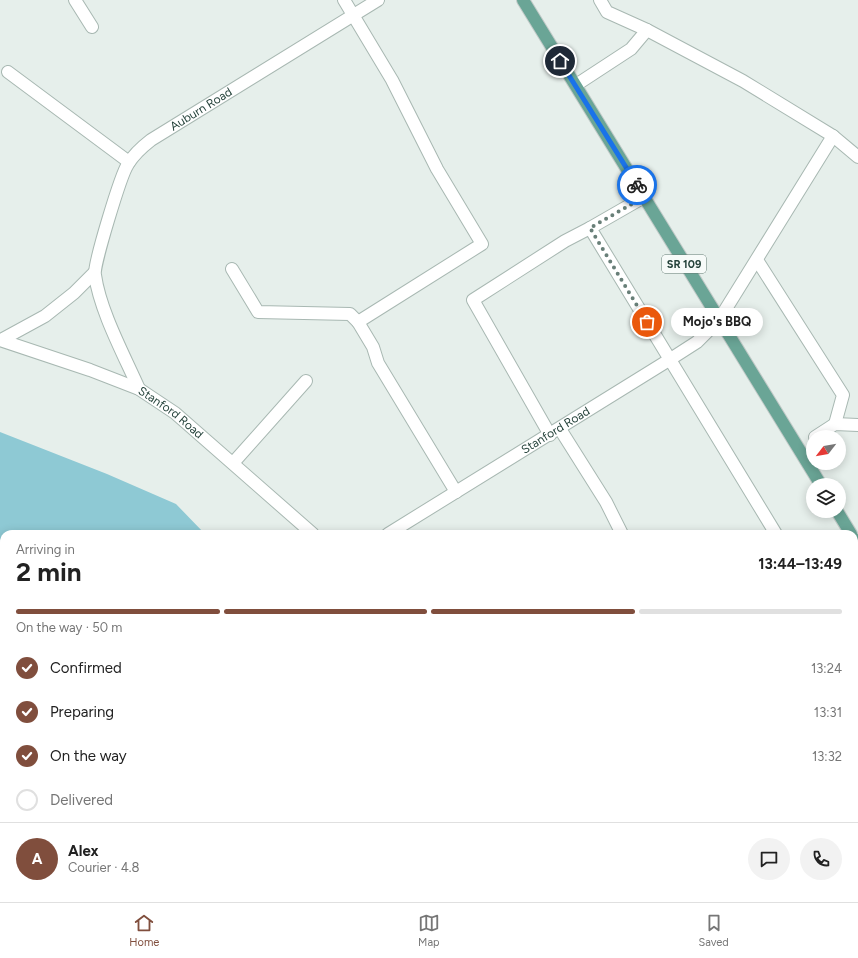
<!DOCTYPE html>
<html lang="en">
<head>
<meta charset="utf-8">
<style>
	:root { --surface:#fff; --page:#f2f2f2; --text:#222; --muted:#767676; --line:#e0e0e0; --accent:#804e3d }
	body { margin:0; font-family:Figtree,sans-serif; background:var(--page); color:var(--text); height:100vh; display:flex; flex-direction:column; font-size:15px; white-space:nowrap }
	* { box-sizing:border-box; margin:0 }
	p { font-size:13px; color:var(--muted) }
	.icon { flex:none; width:22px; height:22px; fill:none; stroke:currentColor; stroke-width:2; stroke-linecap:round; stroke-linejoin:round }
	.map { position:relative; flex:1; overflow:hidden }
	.side { position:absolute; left:0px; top:530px; width:858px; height:372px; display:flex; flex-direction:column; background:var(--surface); border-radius:12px 12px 0 0; box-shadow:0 2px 10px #0003 }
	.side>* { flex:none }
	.needle { width:26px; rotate:239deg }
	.controls { position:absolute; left:806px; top:430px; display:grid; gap:8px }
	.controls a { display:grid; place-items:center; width:40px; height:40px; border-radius:50%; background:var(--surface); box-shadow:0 2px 10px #0003; font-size:20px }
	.pin { position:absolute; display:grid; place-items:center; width:34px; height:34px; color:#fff; margin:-17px; border:2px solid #fff; border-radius:50%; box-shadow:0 1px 4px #0007 }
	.courier { position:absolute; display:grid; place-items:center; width:40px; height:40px; margin:-20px; border:3px solid #1a73e8; border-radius:50%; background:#fff; color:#222; box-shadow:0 1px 5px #0007 }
	.bubble { position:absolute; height:28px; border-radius:14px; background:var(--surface); box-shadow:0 2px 10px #0003; font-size:13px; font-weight:700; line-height:28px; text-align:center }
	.overview em { font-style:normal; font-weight:700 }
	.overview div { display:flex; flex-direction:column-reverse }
	.overview { display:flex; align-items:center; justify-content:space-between; height:68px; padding:0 16px }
	h1 { font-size:26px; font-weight:700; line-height:30px }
	.bar { display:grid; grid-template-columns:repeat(4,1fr); gap:6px 4px; align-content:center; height:48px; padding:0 16px }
	.bar i { height:5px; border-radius:3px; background:var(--line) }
	.bar .active { background:var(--accent) }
	.bar p { grid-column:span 4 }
	.line { display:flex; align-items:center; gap:10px; padding:0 16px; border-top:1px solid var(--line) }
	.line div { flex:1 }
	.round { display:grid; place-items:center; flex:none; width:42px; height:42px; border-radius:21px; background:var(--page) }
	ol { padding:0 16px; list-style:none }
	li { display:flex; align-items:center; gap:12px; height:44px }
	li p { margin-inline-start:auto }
	li .icon { padding:4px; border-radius:50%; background:var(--accent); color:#fff; stroke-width:4 }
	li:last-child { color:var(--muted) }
	li i { width:22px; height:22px; border:2px solid var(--line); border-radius:50% }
	.tab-bar { display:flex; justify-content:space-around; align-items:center; height:56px; border-top:1px solid var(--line); background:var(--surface); font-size:11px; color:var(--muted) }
	.tab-bar a { display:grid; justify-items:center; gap:2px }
	.tab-bar .active { color:var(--accent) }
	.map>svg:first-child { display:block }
	.water { fill:#8ec9d4 }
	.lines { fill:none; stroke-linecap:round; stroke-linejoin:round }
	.minor-casing { stroke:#a8b8b2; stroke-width:14 }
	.major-casing { stroke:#c2cac8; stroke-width:14 }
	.minor { stroke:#fff; stroke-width:12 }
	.major { stroke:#6aa596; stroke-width:12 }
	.done { stroke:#687f78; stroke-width:4; stroke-dasharray:0 7.2 }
	.route { stroke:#1a73e8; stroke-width:5 }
	.labels { text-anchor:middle; stroke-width:4; stroke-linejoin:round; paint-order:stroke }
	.shield { fill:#f7fbf9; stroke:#637a73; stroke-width:1 }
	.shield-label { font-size:11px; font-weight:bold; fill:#24423a }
	.street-label { font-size:12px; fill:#24423a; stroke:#f7fbf9 }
</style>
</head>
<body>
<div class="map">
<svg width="858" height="902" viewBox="0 0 858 902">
	<rect width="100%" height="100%" fill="#e6efeb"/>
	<!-- water -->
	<g class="water">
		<polygon points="0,432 107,474 176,504 205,534 4,534 4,578 0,577"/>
		<polygon points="64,898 276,898 287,902 61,902"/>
		<polygon points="320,898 714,898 727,902 329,902"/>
	</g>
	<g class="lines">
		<defs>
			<g id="minor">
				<polyline points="75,0 92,27"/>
				<polyline points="344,0 392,80 437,169 482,244 358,322 373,347 378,363 456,492"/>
				<polyline points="8,72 129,162"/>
				<polyline points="576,85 631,49 647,30"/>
				<polyline points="833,136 858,157"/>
				<polyline points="644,197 590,228 776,534"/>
				<polyline points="757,260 843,395 835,424"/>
				<polyline points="232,269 258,312 350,314 358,322"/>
				<path id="s1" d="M0,340l90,30 49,19 36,24 138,121"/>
				<polyline points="1,340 45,316 74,293 94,273"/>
				<path id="s2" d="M139,389c-15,-34 -39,-78 -44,-114 -2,-9 26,-101 33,-111 6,-10 14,-17 23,-24l227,-140"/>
				<polyline points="560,429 606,502 622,534"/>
				<polyline points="550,435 473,300 565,241 590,228"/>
				<polyline points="815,437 835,424 858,425"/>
				<polyline points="233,463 306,381"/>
				<path id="s3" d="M388,534l281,-174 28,-18 22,-22 114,-184 -90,-55 -96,-51 -40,-18 -7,-12"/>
				<polyline points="854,663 858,669"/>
				<polyline points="854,712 858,706"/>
				<polyline points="759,898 764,902"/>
			</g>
			<g id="major">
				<polyline points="523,0 821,485"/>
				<polyline points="837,511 851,534"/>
				<polyline points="854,539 858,546"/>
				<polyline points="854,824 858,818"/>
				<polyline points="854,876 858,871"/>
				<polyline points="795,902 799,898"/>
				<polyline points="834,902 837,898"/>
			</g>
		</defs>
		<!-- minor casing -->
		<use href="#minor" class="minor-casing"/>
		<!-- major casing -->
		<use href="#major" class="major-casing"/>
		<!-- minor -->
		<use href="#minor" class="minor"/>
		<!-- major -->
		<use href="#major" class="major"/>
	</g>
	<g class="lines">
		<!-- done -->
		<polyline class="done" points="637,185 644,197 590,228 647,322"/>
		<!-- route -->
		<polyline class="route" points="560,61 637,185"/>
	</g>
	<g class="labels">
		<!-- shield labels -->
		<rect class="shield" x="662" y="255" width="44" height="18" rx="3"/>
		<g class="shield-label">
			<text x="684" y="268">SR 109</text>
		</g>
		<!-- street labels -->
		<g class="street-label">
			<text dy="4" stroke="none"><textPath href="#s2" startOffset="331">Auburn Road</textPath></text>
			<text dy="4" stroke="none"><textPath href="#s1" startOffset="187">Stanford Road</textPath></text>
			<text dy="4" stroke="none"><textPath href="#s3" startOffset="197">Stanford Road</textPath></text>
		</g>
	</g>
</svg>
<div class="controls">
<a><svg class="needle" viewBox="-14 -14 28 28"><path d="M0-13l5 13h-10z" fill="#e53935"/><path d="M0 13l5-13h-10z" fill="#767676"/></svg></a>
<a><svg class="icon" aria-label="layers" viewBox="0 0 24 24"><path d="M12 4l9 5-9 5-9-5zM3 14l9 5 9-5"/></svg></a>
</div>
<div class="pin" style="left:647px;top:322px;background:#ea580c"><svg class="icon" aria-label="bag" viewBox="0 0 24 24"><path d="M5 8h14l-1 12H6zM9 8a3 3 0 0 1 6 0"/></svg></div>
<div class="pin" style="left:560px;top:61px;background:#1f2937"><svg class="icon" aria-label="home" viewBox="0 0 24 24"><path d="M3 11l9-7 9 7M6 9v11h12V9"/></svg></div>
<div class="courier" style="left:637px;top:185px"><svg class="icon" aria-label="bike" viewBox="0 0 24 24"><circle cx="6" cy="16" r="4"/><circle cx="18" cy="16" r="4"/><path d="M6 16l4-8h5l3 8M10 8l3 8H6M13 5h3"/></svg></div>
<div class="bubble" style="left:671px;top:308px;width:92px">Mojo's BBQ</div>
<section class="side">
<div class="overview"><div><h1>2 min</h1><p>Arriving in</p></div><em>13:44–13:49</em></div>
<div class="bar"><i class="active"></i><i class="active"></i><i class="active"></i><i></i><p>On the way · 50 m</p></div>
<ol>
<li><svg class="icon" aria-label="check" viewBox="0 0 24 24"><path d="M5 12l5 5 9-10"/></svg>Confirmed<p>13:24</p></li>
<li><svg class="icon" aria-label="check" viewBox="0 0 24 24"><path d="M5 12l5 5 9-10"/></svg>Preparing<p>13:31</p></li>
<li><svg class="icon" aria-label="check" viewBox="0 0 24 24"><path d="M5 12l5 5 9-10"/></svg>On the way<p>13:32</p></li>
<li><i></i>Delivered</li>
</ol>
<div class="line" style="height:72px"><b class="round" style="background:var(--accent);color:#fff">A</b><div><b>Alex</b><p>Courier · 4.8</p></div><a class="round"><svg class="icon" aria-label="chat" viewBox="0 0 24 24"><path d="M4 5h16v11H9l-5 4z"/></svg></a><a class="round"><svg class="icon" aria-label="phone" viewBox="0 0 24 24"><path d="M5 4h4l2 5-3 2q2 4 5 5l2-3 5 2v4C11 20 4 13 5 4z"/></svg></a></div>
</section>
</div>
<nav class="tab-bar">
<a class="active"><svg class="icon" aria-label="home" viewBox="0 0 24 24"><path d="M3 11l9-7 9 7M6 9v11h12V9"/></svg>Home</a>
<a><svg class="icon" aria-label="map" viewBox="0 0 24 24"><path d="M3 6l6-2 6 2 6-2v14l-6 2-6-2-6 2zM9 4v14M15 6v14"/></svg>Map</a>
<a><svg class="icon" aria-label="saved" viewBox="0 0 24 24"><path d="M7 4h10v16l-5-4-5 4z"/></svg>Saved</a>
</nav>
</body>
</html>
